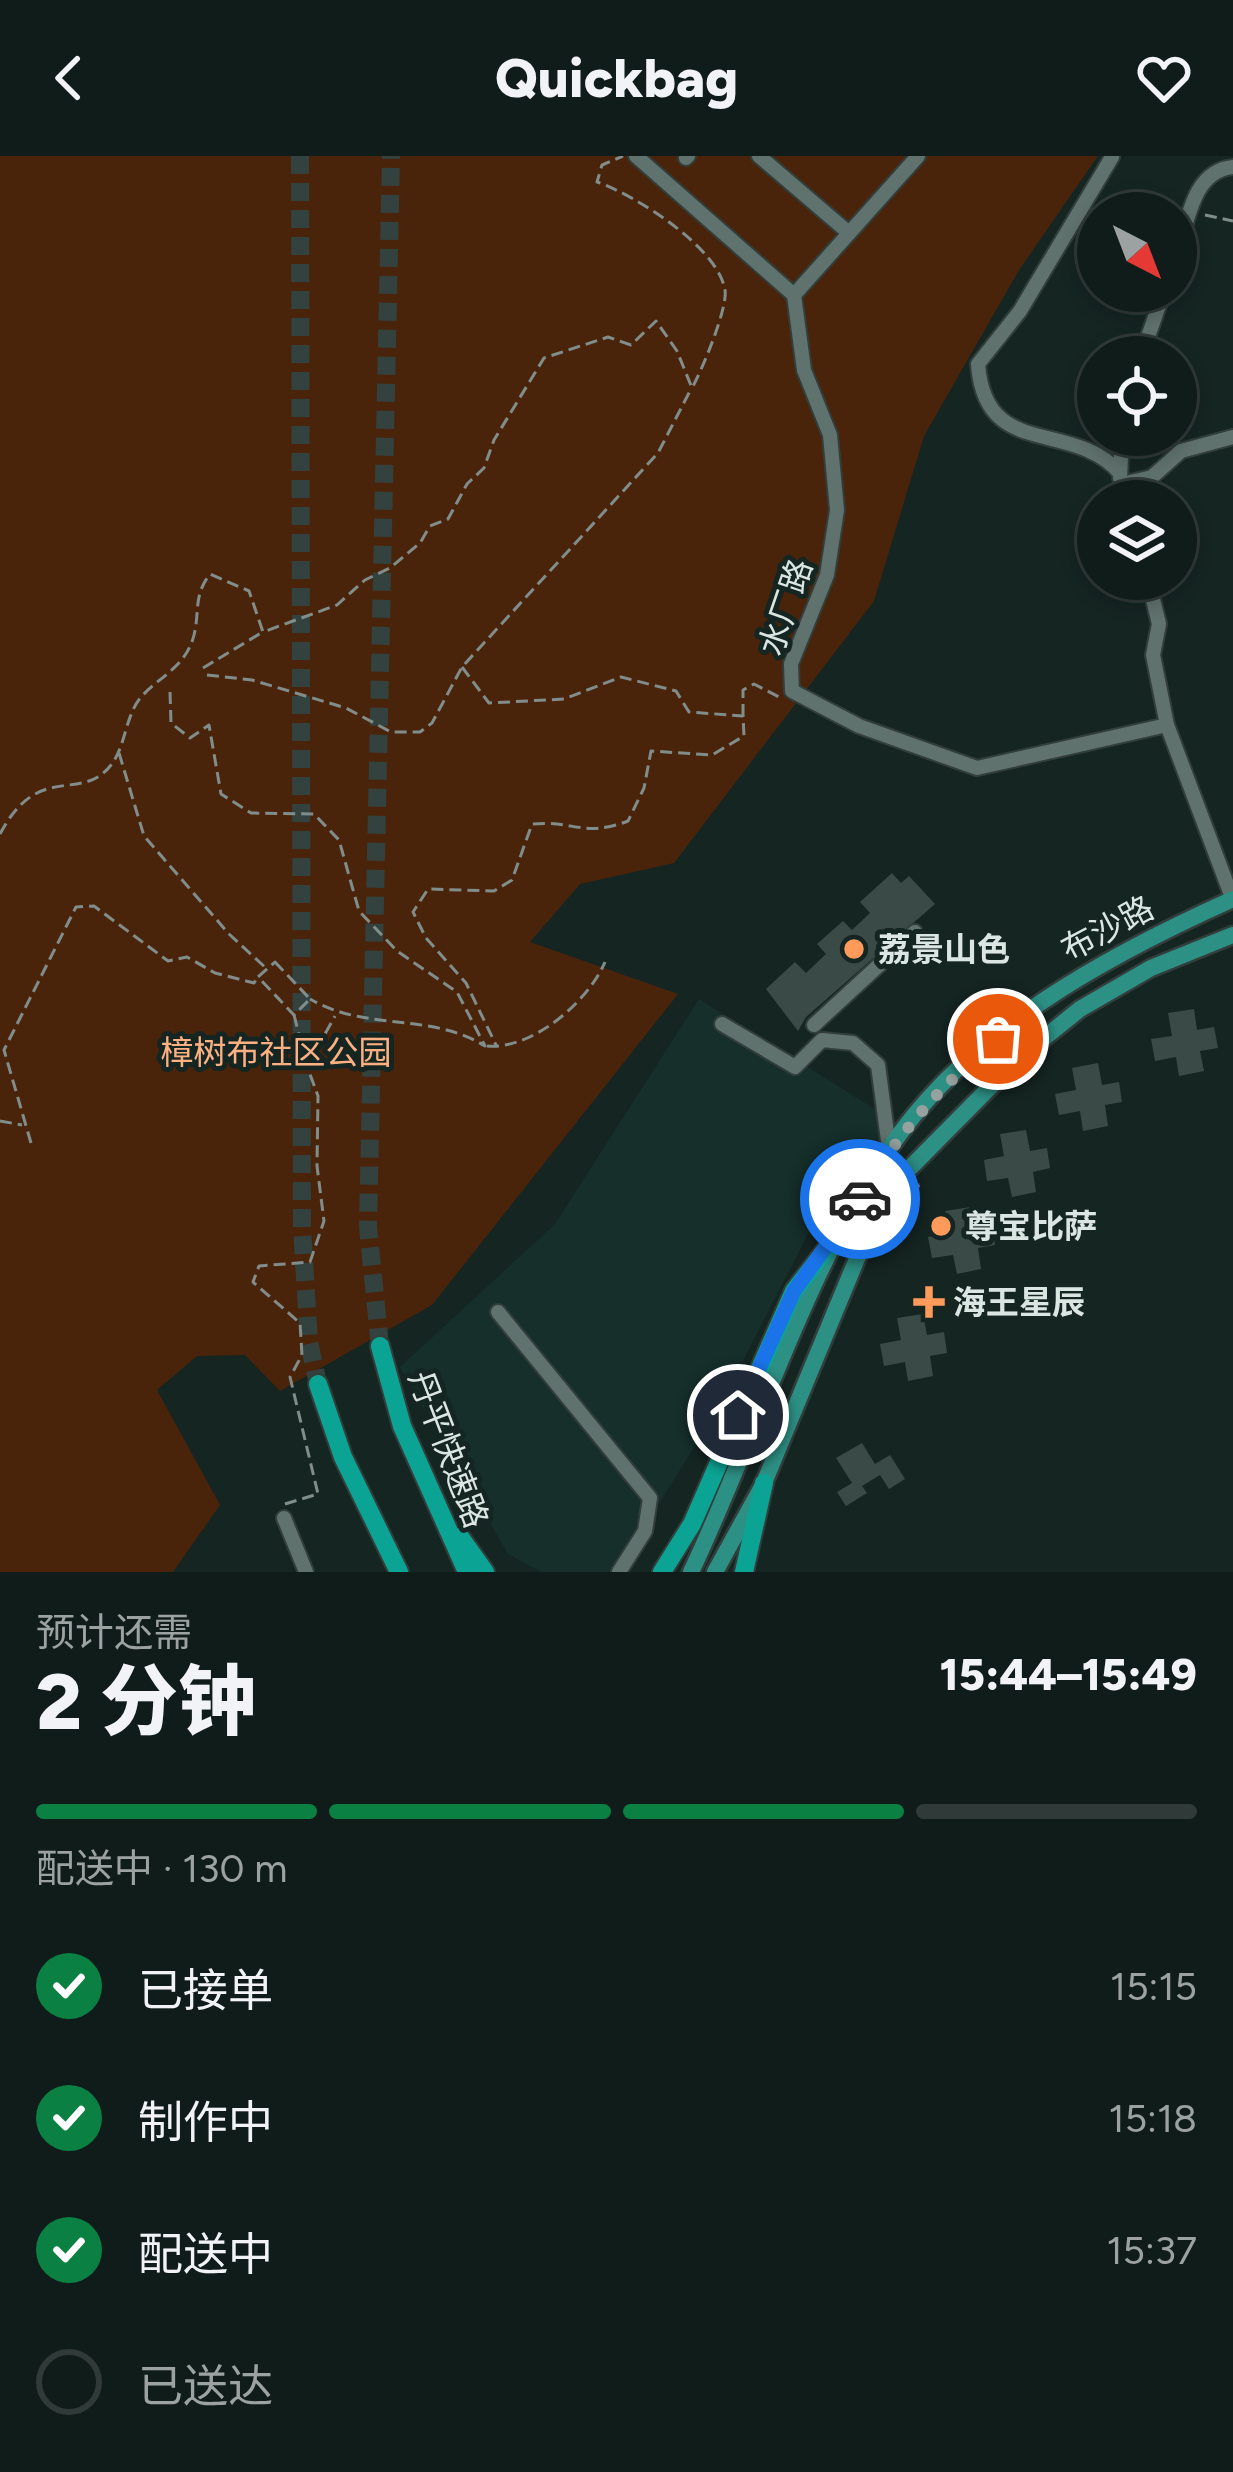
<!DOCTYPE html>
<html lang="zh">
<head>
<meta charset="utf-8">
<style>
	:root { --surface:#101c1a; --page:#1e2927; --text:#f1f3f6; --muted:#9ca1a2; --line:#303a39; --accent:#0b8043 }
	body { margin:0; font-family:Figtree,"Noto Sans SC",sans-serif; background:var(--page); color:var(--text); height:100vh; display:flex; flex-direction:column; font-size:45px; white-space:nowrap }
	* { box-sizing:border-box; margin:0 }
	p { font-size:39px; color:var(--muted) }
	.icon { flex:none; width:66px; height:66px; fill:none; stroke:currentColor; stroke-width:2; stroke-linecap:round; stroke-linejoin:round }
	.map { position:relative; height:1416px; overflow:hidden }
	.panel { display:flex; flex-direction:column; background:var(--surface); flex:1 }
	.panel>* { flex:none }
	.needle { width:78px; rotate:138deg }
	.fabs { position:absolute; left:1077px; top:36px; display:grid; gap:24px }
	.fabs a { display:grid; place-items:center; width:120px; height:120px; border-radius:50%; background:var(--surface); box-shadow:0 6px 18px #0003,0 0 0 3px var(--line); font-size:60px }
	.pin { position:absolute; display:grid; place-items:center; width:102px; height:102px; color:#fff; margin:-51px; border:6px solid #fff; border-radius:50%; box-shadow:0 3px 12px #0007 }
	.courier { position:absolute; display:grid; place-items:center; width:120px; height:120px; margin:-60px; border:9px solid #1a73e8; border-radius:50%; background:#fff; color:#222; box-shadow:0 3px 15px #0007 }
	.head em { font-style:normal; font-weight:800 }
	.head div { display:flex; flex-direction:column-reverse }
	.head { display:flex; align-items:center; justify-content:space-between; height:204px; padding:0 36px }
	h1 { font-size:78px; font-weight:800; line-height:90px }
	.bar { display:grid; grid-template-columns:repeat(4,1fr); gap:18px 12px; align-content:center; height:144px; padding:0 36px }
	.bar i { height:15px; border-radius:9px; background:var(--line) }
	.bar .selected { background:var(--accent) }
	.bar p { grid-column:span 4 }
	ol { padding:0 36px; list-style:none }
	li { display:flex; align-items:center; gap:36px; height:132px }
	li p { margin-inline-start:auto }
	li .icon { padding:12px; border-radius:50%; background:var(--accent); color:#fff; stroke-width:4 }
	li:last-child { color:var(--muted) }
	li i { width:66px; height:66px; border:6px solid var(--line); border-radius:50% }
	header { display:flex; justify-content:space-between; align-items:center; height:156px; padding:0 36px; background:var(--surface); font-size:54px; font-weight:800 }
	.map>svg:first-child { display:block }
	.built { fill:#162f2b }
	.green { fill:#4a240a }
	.building { fill:#3a4b47 }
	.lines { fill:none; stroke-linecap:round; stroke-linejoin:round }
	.highway-tunnel { stroke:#33423f; stroke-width:18; stroke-dasharray:18 9; stroke-linecap:butt }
	.minor-casing { stroke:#323e3b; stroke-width:18 }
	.major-casing { stroke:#323e3b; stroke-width:21 }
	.highway-casing { stroke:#323e3b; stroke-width:22 }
	.path { stroke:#808d8a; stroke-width:3; stroke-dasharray:12 6; stroke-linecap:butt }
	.minor { stroke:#60726e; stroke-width:14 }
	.major { stroke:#2d9085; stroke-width:16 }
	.highway { stroke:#0ba494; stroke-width:18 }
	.path-bridge { stroke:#808d8a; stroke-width:3; stroke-dasharray:12 6; stroke-linecap:butt }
	.done { stroke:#96a29f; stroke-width:12; stroke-dasharray:0 21.6 }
	.route { stroke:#1a73e8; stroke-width:15 }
	.poi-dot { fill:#ff9b5a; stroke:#152522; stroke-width:4.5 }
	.labels { text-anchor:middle; stroke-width:10; stroke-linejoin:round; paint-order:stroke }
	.street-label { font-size:33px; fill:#dbe6e3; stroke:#152522 }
	.poi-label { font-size:33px; font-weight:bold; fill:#dbe6e3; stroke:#152522; text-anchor:start }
	.park-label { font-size:33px; fill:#fdb183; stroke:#152522 }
</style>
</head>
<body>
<header><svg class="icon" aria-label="back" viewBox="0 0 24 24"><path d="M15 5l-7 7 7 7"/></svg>Quickbag<svg class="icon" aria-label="heart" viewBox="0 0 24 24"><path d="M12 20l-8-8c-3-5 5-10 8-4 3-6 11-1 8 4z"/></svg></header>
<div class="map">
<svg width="1233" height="1416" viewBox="0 0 1233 1416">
	<rect width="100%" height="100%" fill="#152522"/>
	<!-- built -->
	<polygon class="built" points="699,843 894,965 809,1076 719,1252 643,1373 610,1416 541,1416 508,1398 400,1211 555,1068"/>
	<!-- green -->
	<polygon class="green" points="0,0 1098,0 1019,114 924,280 874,445 674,707 580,728 530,786 678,838 432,1149 280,1235 245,1199 197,1200 157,1234 220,1349 173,1416 0,1416"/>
	<!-- building -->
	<g class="building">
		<polygon points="892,717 901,727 909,720 935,748 806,861 798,875 766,833 795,806 806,817 826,798 817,788 843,765 852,774 870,757 860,746"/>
		<polygon points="1194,853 1197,874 1214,871 1218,892 1200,895 1204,915 1179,920 1176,901 1155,905 1151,883 1172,880 1168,857"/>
		<polygon points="1098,907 1102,929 1119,926 1122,946 1105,949 1108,970 1083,975 1080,955 1059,959 1055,938 1076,934 1072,912"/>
		<polygon points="1026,974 1030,995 1047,992 1050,1012 1033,1016 1036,1036 1012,1041 1008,1022 987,1025 984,1004 1004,1000 1000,978"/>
		<polygon points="971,1051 975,1072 992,1069 995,1089 978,1092 981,1113 957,1118 953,1099 932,1102 928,1081 949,1077 945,1055"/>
		<polygon points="923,1158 927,1179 944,1176 947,1197 930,1200 933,1220 908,1225 905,1206 884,1210 880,1188 901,1184 897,1162"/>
		<polygon points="862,1287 875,1308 890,1299 905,1323 889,1333 880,1319 862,1330 867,1337 846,1350 837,1336 852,1327 836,1302"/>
	</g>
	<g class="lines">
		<!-- highway-tunnel -->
		<g class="highway-tunnel">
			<polyline points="300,0 302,1072 309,1186 318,1228"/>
			<polyline points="380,1190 368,1071 391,0"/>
		</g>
		<defs>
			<g id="minor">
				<polyline points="636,0 794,139"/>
				<polyline points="759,0 849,77"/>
				<path d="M1112,1l-92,154 -42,53c7,97 93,54 142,109"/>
				<polyline points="686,2 688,0"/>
				<path d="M1176,101c12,-35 16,-86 57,-90"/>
				<polyline points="794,139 804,214 830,279 837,354 827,419 791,508 792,535 859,570 977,612 1167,569"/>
				<polyline points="794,139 918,0"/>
				<polyline points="1141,201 1164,135"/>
				<polyline points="1120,322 1122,279"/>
				<polyline points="1126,345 1122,328 1152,321 1181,295 1233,281"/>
				<polyline points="1148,423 1159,468 1153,499 1167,569 1233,744"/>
				<polyline points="722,868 795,911 822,884 853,887 878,909 889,992"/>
				<polyline points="814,869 915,776"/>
				<polyline points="498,1156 650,1342 645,1375 619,1416"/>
				<polyline points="284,1362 306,1416"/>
			</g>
			<g id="major">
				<path d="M691,1416c65,-137 113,-298 198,-423 80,-119 217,-193 344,-250"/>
				<polyline points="715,1416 764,1327 861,1093 902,1020 1018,903 1080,853 1151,812 1233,779"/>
			</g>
			<g id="highway">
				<polyline points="380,1190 402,1270 467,1416"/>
				<polyline points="318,1228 343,1301 399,1416"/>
				<polyline points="460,1381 485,1416"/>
				<polyline points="662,1416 692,1368 794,1135 843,1072"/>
				<polyline points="744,1416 764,1327"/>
			</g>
		</defs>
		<!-- minor casing -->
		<use href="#minor" class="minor-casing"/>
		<!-- major casing -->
		<use href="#major" class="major-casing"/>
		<!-- highway casing -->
		<use href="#highway" class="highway-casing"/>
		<!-- path -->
		<g class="path">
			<polyline points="1205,59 1233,65"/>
			<path d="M462,511l27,36 75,-4 57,-22 55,14 13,21 54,4 1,20 -32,19 -61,-4 -7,37 -16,33c-45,17 -54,-1 -96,3l-20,56 -18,11 -66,-2 -15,23 13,26 40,45 31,64"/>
			<polyline points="203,512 261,477"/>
			<polyline points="207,519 252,524 346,552 391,576 420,576 432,567 462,511 658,297 691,233"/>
			<path d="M170,536l1,31 19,15 19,-13 12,69 30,19 63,1 25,26 20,71 38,40 60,41 28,54c-55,-34 -118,-14 -175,-47"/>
			<polyline points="743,560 743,534 754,528 781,542"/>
			<polyline points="119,597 144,680 229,778 267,813"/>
			<path d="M0,678c39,-74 81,-30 111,-69 15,-19 14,-49 30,-68 19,-21 45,-30 53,-62 6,-24 -1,-39 16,-61l39,17 14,41 74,-27 28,-25 25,-12 30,-25 10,-17 18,-7 19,-35 17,-16 10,-28 50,-82 64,-21 23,8 25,-24 21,30 15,37c10,-18 36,-80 33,-98 -7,-43 -90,-95 -128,-108l5,-17 21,-9"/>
			<polygon points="275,806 310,843 294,859 258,821"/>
			<polyline points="294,859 307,910 335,860"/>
			<path d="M487,890c45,4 101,-44 118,-84"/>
			<polyline points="0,965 22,969"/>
			<polyline points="31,987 4,894 76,751 94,750 168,805 187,801 215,817 254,827 258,821"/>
			<polyline points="885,1083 919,1029"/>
			<polyline points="285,1348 318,1338 290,1221 302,1199 300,1167 253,1126 259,1110 310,1106 324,1065 317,1010 318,940 307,910"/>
		</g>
		<!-- minor -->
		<use href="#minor" class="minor"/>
		<!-- major -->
		<use href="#major" class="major"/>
		<!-- highway -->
		<use href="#highway" class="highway"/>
		<!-- path-bridge -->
		<polyline class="path-bridge" points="871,1002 919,1029"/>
	</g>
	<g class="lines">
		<!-- done -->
		<path class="done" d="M860,1043c37,-65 80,-113 138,-160"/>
		<!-- route -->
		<polyline class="route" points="738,1259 794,1135 860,1043"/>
	</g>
	<!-- markers -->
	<g class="poi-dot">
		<circle cx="854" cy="793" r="12"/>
		<circle cx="941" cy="1070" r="12"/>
		<path d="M923 1128h12v12h12v12h-12v12h-12v-12h-12v-12h12z"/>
	</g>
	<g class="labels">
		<!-- street labels -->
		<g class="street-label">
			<text transform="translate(785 451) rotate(-71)" y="12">水厂路</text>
			<text transform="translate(1107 772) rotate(-28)" y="12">布沙路</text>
			<text transform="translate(449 1293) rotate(69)" y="12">丹平快速路</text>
		</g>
		<!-- poi labels -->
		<g class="poi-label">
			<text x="878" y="805">荔景山色</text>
			<text x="965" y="1082">尊宝比萨</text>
			<text x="953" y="1158">海王星辰</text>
		</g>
		<!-- park labels -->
		<g class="park-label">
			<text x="276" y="908">樟树布社区公园</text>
		</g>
	</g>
</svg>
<div class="fabs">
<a><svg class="needle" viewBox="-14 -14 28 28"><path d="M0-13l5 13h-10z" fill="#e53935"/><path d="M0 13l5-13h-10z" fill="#9ca1a2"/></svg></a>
<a><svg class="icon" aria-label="locate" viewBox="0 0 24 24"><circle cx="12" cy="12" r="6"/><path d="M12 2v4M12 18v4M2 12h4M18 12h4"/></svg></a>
<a><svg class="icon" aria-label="layers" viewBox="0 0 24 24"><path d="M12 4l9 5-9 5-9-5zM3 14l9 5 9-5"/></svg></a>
</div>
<div class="pin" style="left:998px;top:883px;background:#ea580c"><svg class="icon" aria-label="bag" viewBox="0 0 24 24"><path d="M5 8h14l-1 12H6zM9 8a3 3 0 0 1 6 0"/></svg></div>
<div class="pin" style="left:738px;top:1259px;background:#1f2937"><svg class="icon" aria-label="home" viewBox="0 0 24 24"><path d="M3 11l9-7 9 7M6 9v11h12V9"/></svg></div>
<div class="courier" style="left:860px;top:1043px"><svg class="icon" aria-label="car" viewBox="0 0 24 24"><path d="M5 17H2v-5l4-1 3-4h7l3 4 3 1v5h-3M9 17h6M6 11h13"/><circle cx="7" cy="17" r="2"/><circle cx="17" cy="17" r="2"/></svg></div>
</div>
<section class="panel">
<div class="head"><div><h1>2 分钟</h1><p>预计还需</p></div><em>15:44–15:49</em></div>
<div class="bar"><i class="selected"></i><i class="selected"></i><i class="selected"></i><i></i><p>配送中 · 130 m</p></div>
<ol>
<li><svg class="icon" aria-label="check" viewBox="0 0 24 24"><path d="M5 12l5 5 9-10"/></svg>已接单<p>15:15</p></li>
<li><svg class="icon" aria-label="check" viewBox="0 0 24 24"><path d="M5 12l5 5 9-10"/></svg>制作中<p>15:18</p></li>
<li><svg class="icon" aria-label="check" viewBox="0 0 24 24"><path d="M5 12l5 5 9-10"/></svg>配送中<p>15:37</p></li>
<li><i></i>已送达</li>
</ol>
</section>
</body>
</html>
